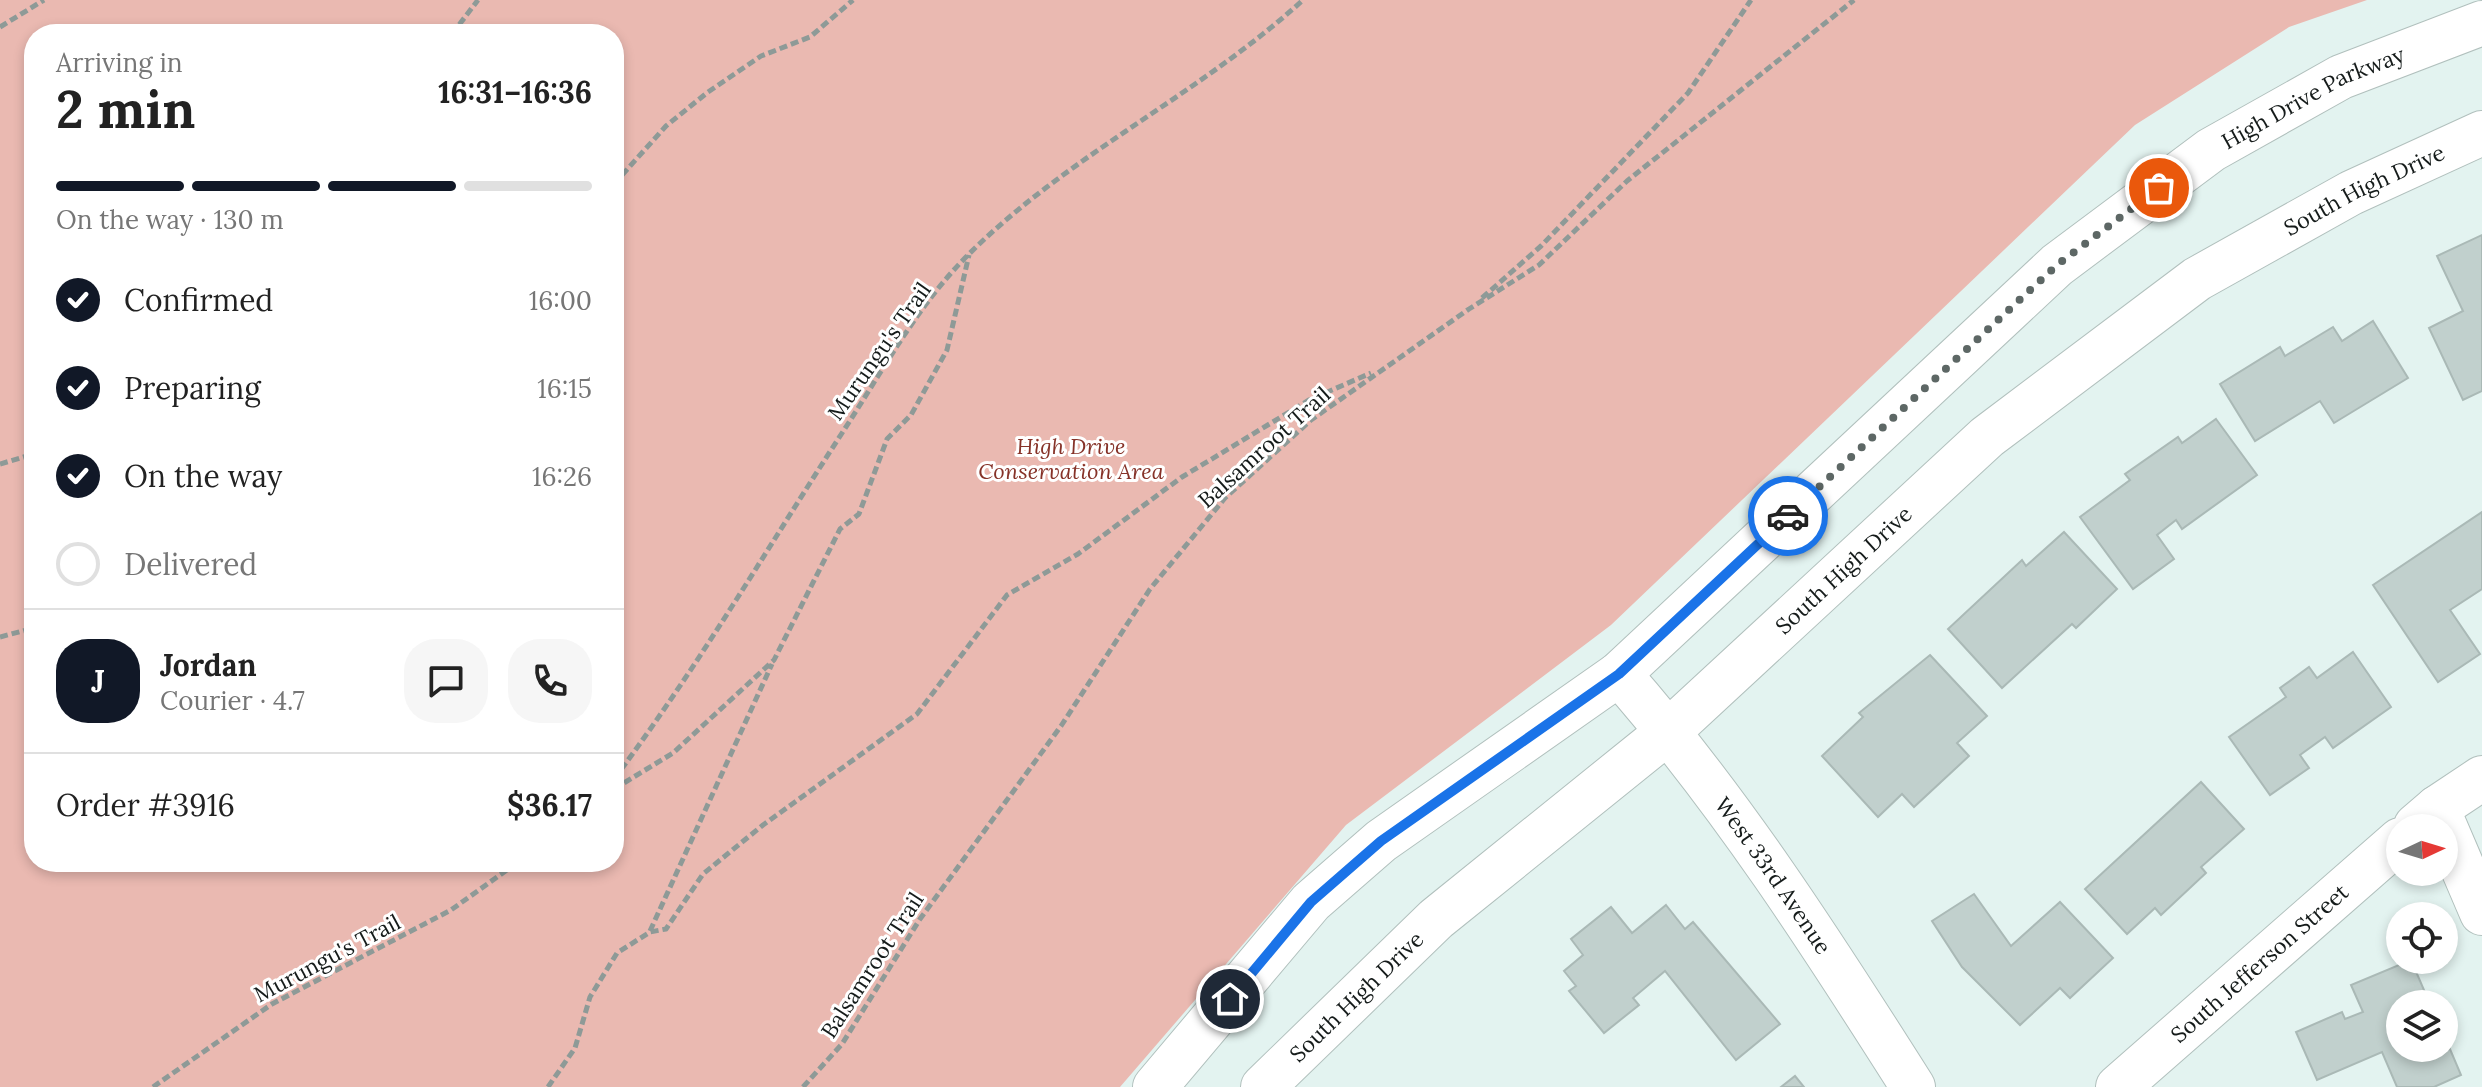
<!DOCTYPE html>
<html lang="en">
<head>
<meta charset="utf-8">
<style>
	:root { --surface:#fff; --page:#f6f6f6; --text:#222; --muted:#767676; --line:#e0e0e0; --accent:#111827 }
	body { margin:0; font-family:Lora,serif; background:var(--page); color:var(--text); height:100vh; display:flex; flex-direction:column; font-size:30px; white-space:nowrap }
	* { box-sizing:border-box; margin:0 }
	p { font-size:26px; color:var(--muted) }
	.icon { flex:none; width:44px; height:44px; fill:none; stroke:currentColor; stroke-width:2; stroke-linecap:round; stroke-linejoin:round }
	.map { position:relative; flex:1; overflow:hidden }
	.details { position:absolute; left:24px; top:24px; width:600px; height:848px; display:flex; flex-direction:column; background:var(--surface); border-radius:32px; box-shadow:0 4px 12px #0003 }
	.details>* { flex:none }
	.needle { width:52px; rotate:86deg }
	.buttons { position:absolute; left:2386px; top:814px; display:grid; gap:16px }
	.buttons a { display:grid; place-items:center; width:72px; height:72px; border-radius:50%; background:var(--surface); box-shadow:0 4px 12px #0003; font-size:40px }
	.pin { position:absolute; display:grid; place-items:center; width:68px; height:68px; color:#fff; margin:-34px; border:4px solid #fff; border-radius:50%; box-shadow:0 2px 8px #0007 }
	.courier { position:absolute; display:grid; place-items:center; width:80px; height:80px; margin:-40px; border:6px solid #1a73e8; border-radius:50%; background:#fff; color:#222; box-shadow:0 2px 10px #0007 }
	.headline em { font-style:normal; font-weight:700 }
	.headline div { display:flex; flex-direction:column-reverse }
	.headline { display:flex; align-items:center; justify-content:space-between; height:136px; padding:0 32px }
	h1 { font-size:52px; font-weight:700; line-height:60px }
	.bar { display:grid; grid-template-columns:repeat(4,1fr); gap:12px 8px; align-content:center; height:96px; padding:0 32px }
	.bar i { height:10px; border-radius:6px; background:var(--line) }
	.bar .current { background:var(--accent) }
	.bar p { grid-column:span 4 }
	.line { display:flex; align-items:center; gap:20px; padding:0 32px; border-top:2px solid var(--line) }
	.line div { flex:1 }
	.round { display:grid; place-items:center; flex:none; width:84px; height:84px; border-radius:32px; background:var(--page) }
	ol { padding:0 32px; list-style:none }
	li { display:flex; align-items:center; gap:24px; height:88px }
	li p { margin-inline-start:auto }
	li .icon { padding:8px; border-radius:50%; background:var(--accent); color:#fff; stroke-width:4 }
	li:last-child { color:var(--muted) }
	li i { width:44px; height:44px; border:4px solid var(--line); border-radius:50% }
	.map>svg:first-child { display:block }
	.green { fill:#eab9b1; fill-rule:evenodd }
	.building { fill:#c1d0cd; stroke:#aab9b6; stroke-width:2 }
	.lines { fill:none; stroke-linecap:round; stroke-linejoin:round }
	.street-casing { stroke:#b1c0bd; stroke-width:46 }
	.secondary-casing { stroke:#b1c0bd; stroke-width:46 }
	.path { stroke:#8e9a97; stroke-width:5; stroke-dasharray:8 4; stroke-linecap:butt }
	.street { stroke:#fff; stroke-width:44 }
	.secondary { stroke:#fff; stroke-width:44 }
	.done { stroke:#5d6765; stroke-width:8; stroke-dasharray:0 14.4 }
	.route { stroke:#1a73e8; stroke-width:10 }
	.labels { text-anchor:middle; stroke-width:6; stroke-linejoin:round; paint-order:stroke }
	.street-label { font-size:22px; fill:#151b1a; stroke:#fff }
	.park-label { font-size:22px; font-style:italic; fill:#863228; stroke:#fff }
</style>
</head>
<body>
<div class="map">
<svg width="2482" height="1087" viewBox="0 0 2482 1087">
	<rect width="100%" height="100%" fill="#e3f3f0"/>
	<!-- green -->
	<path class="green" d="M0,0h2367l-78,27 -154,98 -524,500 -265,200 -226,262h-1120zM34,34h580v828h-580z"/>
	<!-- building -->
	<g class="building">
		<polygon points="2482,235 2482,391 2463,400 2429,328 2463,311 2437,256"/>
		<polygon points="2373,321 2408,378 2334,423 2320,401 2255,441 2220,384 2280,347 2285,356 2333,327 2342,341"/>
		<polygon points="2216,419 2257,475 2182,529 2176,520 2157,535 2174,559 2133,589 2080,517 2130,480 2125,474 2178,437 2182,443"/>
		<polygon points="2482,512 2482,589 2450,610 2480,654 2438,682 2373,585"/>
		<polygon points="2064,532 2117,589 2076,628 2072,624 2002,688 1948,629 2022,560 2026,566"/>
		<polygon points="2353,652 2391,707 2333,748 2325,737 2300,755 2309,768 2270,795 2229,737 2286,697 2280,688 2309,667 2317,678"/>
		<polygon points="1930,655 1987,716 1957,743 1969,756 1914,807 1902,794 1878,817 1822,756 1863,717 1859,713"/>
		<polygon points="2201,782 2244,829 2201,867 2206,873 2161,915 2155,908 2127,934 2085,889"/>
		<polygon points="1974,894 2011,946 2060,902 2113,958 2070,998 2060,988 2020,1025 1962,967 1932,921"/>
		<polygon points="1666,905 1685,929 1693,922 1780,1024 1736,1060 1665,971 1633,998 1639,1005 1604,1033 1569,991 1576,986 1564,971 1583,955 1571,939 1611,907 1632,933"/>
		<polygon points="2411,960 2430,1004 2400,1004 2400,1048 2444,1048 2444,1035 2461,1075 2434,1087 2397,1087 2382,1052 2317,1080 2296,1032 2342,1012 2345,1019 2363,1012 2351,985"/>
		<polygon points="1795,1076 1804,1087 1781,1087"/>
	</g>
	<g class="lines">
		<defs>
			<g id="street">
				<path id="s1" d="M1619,674c111,126 204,271 294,413"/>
				<polyline points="2437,808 2482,913"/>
				<polyline points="2416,826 2437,808 2482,778"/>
				<path id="s2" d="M1263,1087l173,-168 233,-188 318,-294 210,-158 154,-86 131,-60"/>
				<path id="s3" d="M2118,1087l282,-247"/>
			</g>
			<g id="secondary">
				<path id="s4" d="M1155,1087l156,-185 70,-61 238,-167 438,-409 154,-115 130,-73 141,-54"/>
			</g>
		</defs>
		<!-- street casing -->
		<use href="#street" class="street-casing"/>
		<!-- secondary casing -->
		<use href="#secondary" class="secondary-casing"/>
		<!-- path -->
		<g class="path">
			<polyline points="0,27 44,0"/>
			<polyline points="452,34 478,0"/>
			<polyline points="614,184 666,126 708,92 761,56 810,37 853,0"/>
			<polyline points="1482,298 1541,246 1688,93 1751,0"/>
			<polyline points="0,464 34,454"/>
			<polyline points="0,637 34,628"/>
			<path d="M614,779c84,-112 154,-232 230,-349 39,-60 75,-127 126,-177 100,-99 230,-159 333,-253"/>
			<polyline points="614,789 673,753 774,660 840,529 859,514 887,439 911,415 947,350 969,255"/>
			<polyline points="650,931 772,664"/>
			<polyline points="153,1087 272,1004 451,910 518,862"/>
			<polyline points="548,1087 575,1048 590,997 617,953 650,932 666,929 703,874 763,825 917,714 1007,595 1078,554 1182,477 1309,400 1371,373"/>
			<polyline points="803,1087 842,1044 920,919 1061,726 1150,589 1225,498 1311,420 1469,309 1539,265 1627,181 1854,0"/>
		</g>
		<!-- street -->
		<use href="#street" class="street"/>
		<!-- secondary -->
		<use href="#secondary" class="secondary"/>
	</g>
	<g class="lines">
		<!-- done -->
		<polyline class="done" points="1788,516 2057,265 2159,188"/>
		<!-- route -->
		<polyline class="route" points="1230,999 1311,902 1381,841 1619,674 1788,516"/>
	</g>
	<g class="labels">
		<!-- street labels -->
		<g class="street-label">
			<text dy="8" stroke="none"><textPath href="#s4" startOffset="1532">High Drive Parkway</textPath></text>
			<text dy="8" stroke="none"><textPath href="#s2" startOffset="1426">South High Drive</textPath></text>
			<text transform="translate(879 351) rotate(-55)" y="8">Murungu's Trail</text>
			<text transform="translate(1264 447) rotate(-42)" y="8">Balsamroot Trail</text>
			<text dy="8" stroke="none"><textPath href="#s2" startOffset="778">South High Drive</textPath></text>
			<text dy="8" stroke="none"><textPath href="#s1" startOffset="254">West 33rd Avenue</textPath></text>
			<text transform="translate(327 958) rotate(-28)" y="8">Murungu's Trail</text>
			<text dy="8" stroke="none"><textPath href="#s3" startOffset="188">South Jefferson Street</textPath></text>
			<text transform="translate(872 965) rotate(-57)" y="8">Balsamroot Trail</text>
			<text dy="8" stroke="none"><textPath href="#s2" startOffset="130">South High Drive</textPath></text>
		</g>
		<!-- park labels -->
		<g class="park-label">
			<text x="1071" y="454">High Drive<tspan x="1071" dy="25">Conservation Area</tspan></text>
		</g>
	</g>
</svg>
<div class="buttons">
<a><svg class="needle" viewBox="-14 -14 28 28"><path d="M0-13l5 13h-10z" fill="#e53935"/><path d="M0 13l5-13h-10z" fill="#767676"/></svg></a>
<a><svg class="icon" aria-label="locate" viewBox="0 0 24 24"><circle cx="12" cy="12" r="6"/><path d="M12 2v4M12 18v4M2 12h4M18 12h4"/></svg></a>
<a><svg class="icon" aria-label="layers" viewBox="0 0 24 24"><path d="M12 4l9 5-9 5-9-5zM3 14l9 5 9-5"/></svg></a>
</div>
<div class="pin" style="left:2159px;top:188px;background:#ea580c"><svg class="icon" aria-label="bag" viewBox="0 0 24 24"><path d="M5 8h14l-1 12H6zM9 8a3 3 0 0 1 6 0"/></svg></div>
<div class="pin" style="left:1230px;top:999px;background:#1f2937"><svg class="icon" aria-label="home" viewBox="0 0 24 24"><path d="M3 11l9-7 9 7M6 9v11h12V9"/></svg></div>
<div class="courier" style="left:1788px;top:516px"><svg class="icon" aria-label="car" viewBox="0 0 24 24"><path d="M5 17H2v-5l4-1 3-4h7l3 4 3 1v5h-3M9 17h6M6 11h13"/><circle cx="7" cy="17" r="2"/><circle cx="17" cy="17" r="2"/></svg></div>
<section class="details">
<div class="headline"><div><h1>2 min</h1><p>Arriving in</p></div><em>16:31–16:36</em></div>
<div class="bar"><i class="current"></i><i class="current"></i><i class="current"></i><i></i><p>On the way · 130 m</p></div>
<ol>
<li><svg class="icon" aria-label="check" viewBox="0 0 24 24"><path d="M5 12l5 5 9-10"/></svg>Confirmed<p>16:00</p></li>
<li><svg class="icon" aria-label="check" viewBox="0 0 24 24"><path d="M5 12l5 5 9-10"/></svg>Preparing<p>16:15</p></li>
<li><svg class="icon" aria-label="check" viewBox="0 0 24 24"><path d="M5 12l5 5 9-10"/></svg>On the way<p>16:26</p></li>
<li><i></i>Delivered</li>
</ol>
<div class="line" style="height:144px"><b class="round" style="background:var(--accent);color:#fff">J</b><div><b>Jordan</b><p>Courier · 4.7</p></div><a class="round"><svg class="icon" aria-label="chat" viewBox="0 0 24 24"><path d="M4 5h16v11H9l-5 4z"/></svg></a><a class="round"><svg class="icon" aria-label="phone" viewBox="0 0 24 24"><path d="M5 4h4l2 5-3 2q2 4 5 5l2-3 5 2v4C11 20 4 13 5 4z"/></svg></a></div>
<div class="line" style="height:104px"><div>Order #3916</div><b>$36.17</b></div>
</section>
</div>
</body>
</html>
